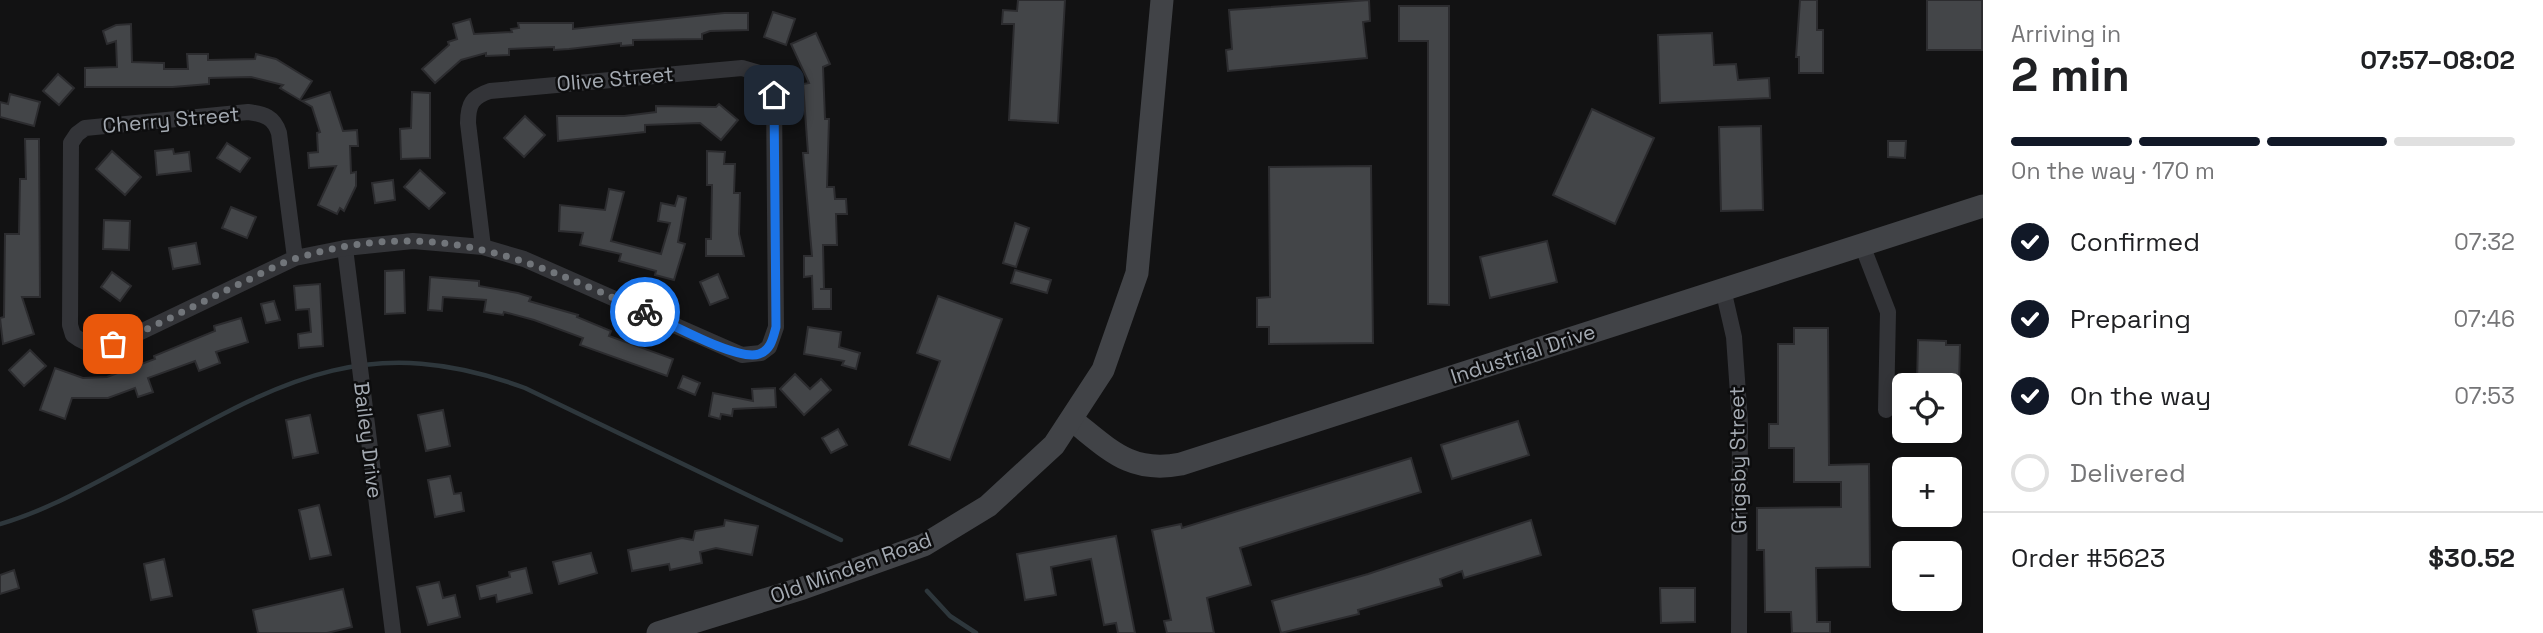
<!DOCTYPE html>
<html lang="en">
<head>
<meta charset="utf-8">
<style>
	:root { --surface:#fff; --page:#f6f6f6; --text:#202124; --muted:#757577; --line:#e0e0e0; --accent:#111827 }
	body { margin:0; font-family:"Space Grotesk",sans-serif; background:var(--page); color:var(--text); height:100vh; display:flex; flex-direction:column; font-size:26px; white-space:nowrap }
	* { box-sizing:border-box; margin:0 }
	p { font-size:23px; color:var(--muted) }
	.icon { flex:none; width:38px; height:38px; fill:none; stroke:currentColor; stroke-width:2; stroke-linecap:round; stroke-linejoin:round }
	.map { position:relative; flex:1; overflow:hidden }
	.side { display:flex; flex-direction:column; background:var(--surface); width:560px }
	.side>* { flex:none }
	.controls { position:absolute; left:1892px; top:373px; display:grid; gap:14px }
	.controls a { display:grid; place-items:center; width:70px; height:70px; border-radius:10px; background:var(--surface); box-shadow:0 4px 10px #0003; font-size:35px }
	.pin { position:absolute; display:grid; place-items:center; width:60px; height:60px; color:#fff; margin:-30px; border-radius:14px; box-shadow:0 4px 10px #0006 }
	.courier { position:absolute; display:grid; place-items:center; width:70px; height:70px; margin:-35px; border:5px solid #1a73e8; border-radius:50%; background:#fff; color:#222; box-shadow:0 2px 9px #0007 }
	.headline em { font-style:normal; font-weight:700 }
	.headline div { display:flex; flex-direction:column-reverse }
	.headline { display:flex; align-items:center; justify-content:space-between; height:119px; padding:0 28px }
	h1 { font-size:46px; font-weight:700; line-height:52px }
	.bar { display:grid; grid-template-columns:repeat(4,1fr); gap:10px 7px; align-content:center; height:84px; padding:0 28px }
	.bar i { height:9px; border-radius:5px; background:var(--line) }
	.bar .current { background:var(--accent) }
	.bar p { grid-column:span 4 }
	.line { display:flex; align-items:center; gap:18px; padding:0 28px; border-top:2px solid var(--line) }
	.line div { flex:1 }
	ol { padding:0 28px; list-style:none }
	li { display:flex; align-items:center; gap:21px; height:77px }
	li p { margin-inline-start:auto }
	li .icon { padding:7px; border-radius:50%; background:var(--accent); color:#fff; stroke-width:4 }
	li:last-child { color:var(--muted) }
	li i { width:38px; height:38px; border:4px solid var(--line); border-radius:50% }
	main { display:flex; flex:1; min-height:0 }
	.map>svg:first-child { display:block }
	.lines { fill:none; stroke-linecap:round; stroke-linejoin:round }
	.stream { stroke:#2e373c; stroke-width:4.5 }
	.building { fill:#434548; stroke:#2c2c2f; stroke-width:2 }
	.street { stroke:#333438; stroke-width:16 }
	.secondary { stroke:#414347; stroke-width:23 }
	.done { stroke:#71757a; stroke-width:7; stroke-dasharray:0 12.6 }
	.route { stroke:#1a73e8; stroke-width:9 }
	.labels { text-anchor:middle; stroke-width:5; stroke-linejoin:round; paint-order:stroke }
	.street-label { font-size:21px; fill:#a4aab2; stroke:#0d0d0e }
</style>
</head>
<body>
<main>
<div class="map">
<svg width="1983" height="633" viewBox="0 0 1983 633">
	<rect width="100%" height="100%" fill="#121213"/>
	<g class="lines">
		<!-- stream -->
		<g class="stream">
			<path d="M0,524c42,-12 78,-32 116,-52 148,-79 237,-148 409,-84l316,152"/>
			<polyline points="927,591 950,616 976,633"/>
		</g>
	</g>
	<!-- building -->
	<g class="building">
		<polygon points="1018,0 1065,0 1058,123 1009,120 1014,24 1002,24 1003,10 1017,11"/>
		<polygon points="1369,0 1370,21 1363,22 1367,58 1228,71 1226,50 1232,49 1229,10"/>
		<polygon points="1800,0 1817,0 1817,30 1823,30 1823,73 1799,73 1799,57 1796,57"/>
		<rect x="1927" y="0" width="55" height="50"/>
		<polygon points="1399,6 1449,6 1449,305 1428,304 1428,41 1399,41"/>
		<polygon points="773,12 795,19 786,45 764,37"/>
		<polygon points="724,13 748,13 748,30 710,31 702,34 702,39 633,40 633,45 621,46 621,43 569,49 554,50 554,47 509,49 509,55 486,56 486,53 461,60 435,83 422,69 449,45 448,42 457,39 453,24 470,19 474,34 512,32 511,29 519,28 518,23 573,23 573,29"/>
		<polygon points="131,24 132,62 164,63 164,69 188,69 187,54 208,54 208,60 255,59 256,54 276,59 312,81 300,100 280,88 283,85 251,77 209,78 209,84 173,87 85,87 85,68 117,67 116,41 107,44 103,31 116,25"/>
		<polygon points="816,33 830,64 823,67 825,119 829,119 827,187 834,187 835,199 846,199 847,214 836,214 837,245 823,245 824,289 820,289 831,289 831,309 813,309 812,276 804,277 804,256 812,256 803,153 808,153 803,84 809,83 791,44"/>
		<polygon points="1712,33 1714,65 1736,64 1738,80 1769,78 1770,98 1660,103 1658,35"/>
		<polygon points="58,74 74,88 59,105 43,91"/>
		<polygon points="330,92 343,131 357,130 358,146 350,146 351,173 356,172 356,186 344,211 340,208 337,214 318,205 336,166 309,168 308,153 318,152 317,133 320,132 312,107 302,101"/>
		<polygon points="412,92 430,93 430,158 401,159 400,129 411,128"/>
		<polygon points="10,94 40,102 34,126 0,117 0,102 8,104"/>
		<polygon points="719,104 738,120 721,140 700,123 645,125 645,132 558,141 557,116 624,116 656,112 656,106 716,107"/>
		<polygon points="1592,109 1654,138 1615,224 1553,195"/>
		<polygon points="525,116 545,135 524,157 504,138"/>
		<polygon points="1761,126 1763,210 1721,211 1719,127"/>
		<polygon points="25,139 39,139 40,297 22,297 34,334 3,344 0,318 4,317 5,234 19,234 20,179 26,179"/>
		<polygon points="1888,141 1906,141 1905,158 1888,157"/>
		<polygon points="227,143 250,158 240,172 217,158"/>
		<polygon points="173,149 174,154 189,152 191,171 157,175 155,151"/>
		<polygon points="112,151 141,177 125,195 96,169"/>
		<polygon points="707,151 725,152 724,164 735,164 734,193 740,193 739,234 744,256 706,256 706,239 711,239 712,185 707,185"/>
		<polygon points="1371,166 1373,343 1269,344 1269,327 1257,327 1257,298 1270,297 1269,167"/>
		<polygon points="420,170 445,193 429,209 404,187"/>
		<polygon points="393,180 395,200 375,203 372,183"/>
		<polygon points="609,189 624,192 611,241 661,254 670,223 658,221 661,203 675,206 678,196 686,198 678,242 685,244 674,280 655,275 656,271 619,261 621,254 580,245 583,233 559,231 560,205 605,210"/>
		<polygon points="231,207 256,217 247,238 222,228"/>
		<polygon points="104,220 130,221 129,250 103,249"/>
		<polygon points="1015,223 1029,228 1016,267 1003,263"/>
		<polygon points="1547,241 1557,282 1490,298 1480,257"/>
		<polygon points="196,243 200,264 173,269 169,248"/>
		<polygon points="404,270 405,313 385,314 385,271"/>
		<polygon points="1015,270 1051,280 1047,293 1011,283"/>
		<polygon points="112,272 131,286 120,301 101,287"/>
		<polygon points="718,274 728,298 710,305 700,282"/>
		<polygon points="430,277 479,281 479,286 518,293 531,297 529,301 578,315 577,317 611,331 609,336 673,359 667,376 580,345 583,338 534,320 504,312 503,315 484,312 486,300 443,297 442,311 428,310"/>
		<polygon points="320,284 323,346 299,348 298,334 311,332 309,309 296,310 294,286"/>
		<polygon points="938,296 1002,319 950,460 909,445 940,361 917,353"/>
		<polygon points="274,301 280,320 266,323 261,304"/>
		<polygon points="241,318 248,342 216,352 220,363 199,371 195,361 148,378 153,392 138,397 135,388 108,398 72,398 65,419 40,410 55,368 83,378 107,377 155,359 154,356 215,331 214,326"/>
		<polygon points="808,327 841,332 839,347 860,353 856,369 842,365 844,361 804,354"/>
		<polygon points="1794,328 1828,328 1829,465 1869,464 1870,567 1816,568 1817,622 1830,622 1830,633 1792,633 1791,612 1765,612 1764,550 1757,550 1757,508 1841,507 1841,482 1794,482 1794,448 1769,448 1769,424 1778,424 1778,344 1794,344"/>
		<polygon points="1918,340 1946,341 1946,345 1960,345 1959,385 1917,385"/>
		<polygon points="30,350 46,366 24,386 9,370"/>
		<polygon points="795,374 810,389 821,379 831,390 804,415 780,389"/>
		<polygon points="683,376 700,383 695,395 678,388"/>
		<polygon points="775,388 776,407 733,409 732,416 721,414 720,419 709,416 713,393 753,401 752,389"/>
		<polygon points="443,410 450,446 426,451 418,415"/>
		<polygon points="310,415 318,453 293,458 286,420"/>
		<polygon points="1518,421 1529,455 1452,479 1441,445"/>
		<polygon points="838,429 847,445 831,453 822,438"/>
		<polygon points="1411,458 1421,492 1240,548 1251,585 1207,598 1214,633 1167,633 1164,621 1171,620 1152,530 1181,524 1182,528"/>
		<polygon points="450,476 454,494 461,493 464,511 435,517 428,480"/>
		<polygon points="319,505 331,555 310,559 299,510"/>
		<polygon points="725,520 758,526 752,555 716,548 700,552 702,563 670,570 669,564 632,571 628,550 682,538 693,540 695,531 724,526"/>
		<polygon points="1531,520 1541,555 1464,578 1462,571 1440,579 1442,586 1358,610 1359,614 1281,633 1272,601 1368,574"/>
		<polygon points="1116,536 1135,633 1118,633 1116,623 1104,625 1091,559 1051,567 1056,595 1025,600 1017,554"/>
		<polygon points="591,553 597,573 559,584 553,562"/>
		<polygon points="164,559 172,596 151,600 144,564"/>
		<polygon points="526,568 532,593 497,602 496,595 480,599 477,586 510,577 509,572"/>
		<polygon points="14,570 19,588 0,594 0,575"/>
		<polygon points="439,582 443,598 455,595 460,617 428,625 417,587"/>
		<polygon points="1660,588 1695,588 1695,622 1661,623"/>
		<polygon points="343,589 352,627 327,633 258,633 253,610"/>
	</g>
	<g class="lines">
		<!-- street -->
		<g class="street">
			<polyline points="1862,245 1888,312 1886,410"/>
			<polyline points="345,248 393,633"/>
			<path d="M295,258l-16,-125c-5,-16 -15,-19 -31,-21l-163,16 -8,6 -6,9 -1,182 3,10c18,14 33,12 53,4l169,-81 50,-10 68,-7 70,6 41,12 218,96 19,-2 8,-6 7,-20 -2,-232 -11,-21 -21,-6 -252,23c-18,6 -22,13 -22,32l15,124"/>
			<polyline points="1723,289 1734,337 1740,422 1739,633"/>
		</g>
		<!-- secondary -->
		<g class="secondary">
			<path d="M1072,420c37,29 58,54 109,44l802,-258"/>
			<polyline points="658,633 803,588 924,545 988,506 1054,445 1103,370 1137,273 1162,0"/>
		</g>
	</g>
	<g class="lines">
		<!-- done -->
		<path class="done" d="M113,344c46,-19 90,-43 135,-64 16,-8 32,-17 49,-22 138,-41 224,-2 348,54"/>
		<!-- route -->
		<path class="route" d="M645,312c23,10 93,50 114,42 12,-4 14,-16 17,-27l-2,-232"/>
	</g>
	<g class="labels">
		<!-- street labels -->
		<g class="street-label">
			<text transform="translate(615 79) rotate(-5)" y="7">Olive Street</text>
			<text transform="translate(171 120) rotate(-5)" y="7">Cherry Street</text>
			<text transform="translate(1523 354) rotate(-18)" y="7">Industrial Drive</text>
			<text transform="translate(368 440) rotate(83)" y="7">Bailey Drive</text>
			<text transform="translate(1738 460) rotate(-91)" y="7">Grigsby Street</text>
			<text transform="translate(851 568) rotate(-20)" y="7">Old Minden Road</text>
		</g>
	</g>
</svg>
<div class="controls">
<a><svg class="icon" aria-label="locate" viewBox="0 0 24 24"><circle cx="12" cy="12" r="6"/><path d="M12 2v4M12 18v4M2 12h4M18 12h4"/></svg></a>
<a>+</a>
<a>−</a>
</div>
<div class="pin" style="left:113px;top:344px;background:#ea580c"><svg class="icon" aria-label="bag" viewBox="0 0 24 24"><path d="M5 8h14l-1 12H6zM9 8a3 3 0 0 1 6 0"/></svg></div>
<div class="pin" style="left:774px;top:95px;background:#1f2937"><svg class="icon" aria-label="home" viewBox="0 0 24 24"><path d="M3 11l9-7 9 7M6 9v11h12V9"/></svg></div>
<div class="courier" style="left:645px;top:312px"><svg class="icon" aria-label="bike" viewBox="0 0 24 24"><circle cx="6" cy="16" r="4"/><circle cx="18" cy="16" r="4"/><path d="M6 16l4-8h5l3 8M10 8l3 8H6M13 5h3"/></svg></div>
</div>
<section class="side">
<div class="headline"><div><h1>2 min</h1><p>Arriving in</p></div><em>07:57–08:02</em></div>
<div class="bar"><i class="current"></i><i class="current"></i><i class="current"></i><i></i><p>On the way · 170 m</p></div>
<ol>
<li><svg class="icon" aria-label="check" viewBox="0 0 24 24"><path d="M5 12l5 5 9-10"/></svg>Confirmed<p>07:32</p></li>
<li><svg class="icon" aria-label="check" viewBox="0 0 24 24"><path d="M5 12l5 5 9-10"/></svg>Preparing<p>07:46</p></li>
<li><svg class="icon" aria-label="check" viewBox="0 0 24 24"><path d="M5 12l5 5 9-10"/></svg>On the way<p>07:53</p></li>
<li><i></i>Delivered</li>
</ol>
<div class="line" style="height:91px"><div>Order #5623</div><b>$30.52</b></div>
</section>
</main>
</body>
</html>
